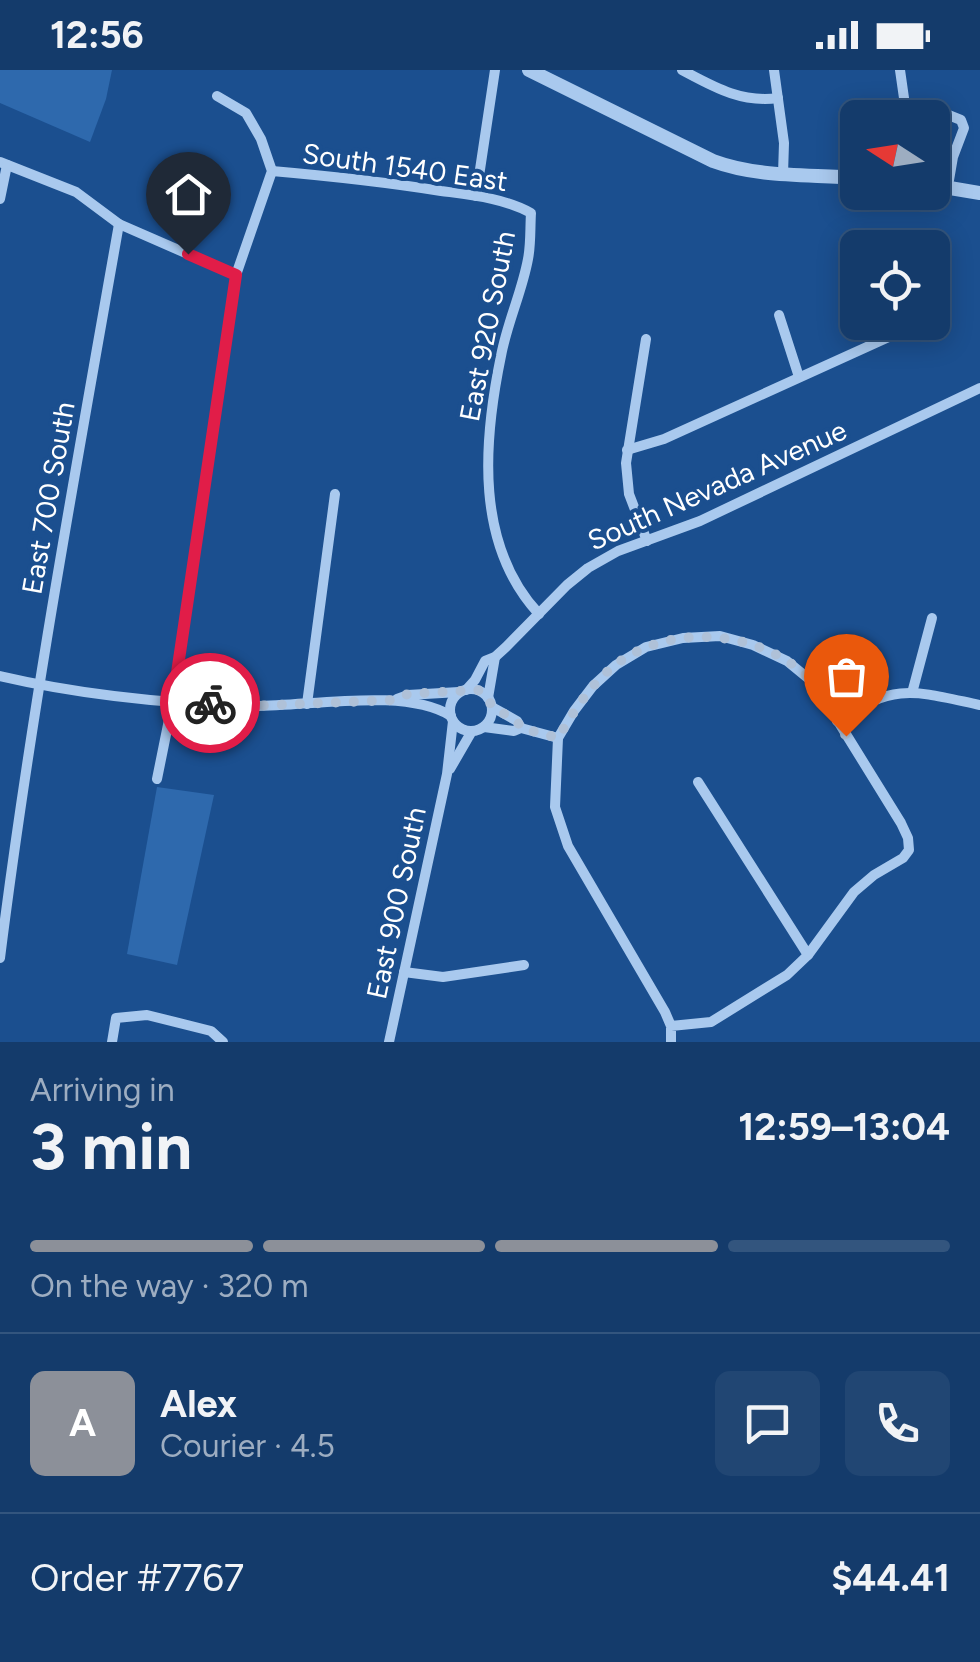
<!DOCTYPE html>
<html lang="en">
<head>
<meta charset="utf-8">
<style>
	:root { --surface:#143b6b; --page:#214673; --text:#f1f3f6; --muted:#9dadc1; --line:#33557e; --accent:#8c9099 }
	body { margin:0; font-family:Figtree,sans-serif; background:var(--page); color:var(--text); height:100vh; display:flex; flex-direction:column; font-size:38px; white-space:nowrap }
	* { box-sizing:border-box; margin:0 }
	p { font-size:32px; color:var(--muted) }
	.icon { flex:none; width:55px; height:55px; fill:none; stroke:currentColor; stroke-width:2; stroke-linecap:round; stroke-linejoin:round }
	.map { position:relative; height:972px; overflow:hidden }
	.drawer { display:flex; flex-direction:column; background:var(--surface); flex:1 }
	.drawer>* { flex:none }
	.needle { width:65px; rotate:282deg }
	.fabs { position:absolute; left:840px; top:30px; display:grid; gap:20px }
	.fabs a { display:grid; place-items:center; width:110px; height:110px; border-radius:15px; background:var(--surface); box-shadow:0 5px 25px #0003,0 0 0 2px var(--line); font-size:50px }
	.pin { position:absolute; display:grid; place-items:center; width:85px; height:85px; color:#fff; margin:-102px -42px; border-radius:50% 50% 50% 0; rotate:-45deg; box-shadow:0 0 10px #0007 }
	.pin .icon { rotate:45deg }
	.courier { position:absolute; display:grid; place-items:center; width:100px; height:100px; margin:-50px; border:8px solid #e11d48; border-radius:50%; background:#fff; color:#222; box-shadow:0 2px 12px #0007 }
	.summary em { font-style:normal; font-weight:700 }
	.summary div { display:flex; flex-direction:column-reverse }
	.summary { display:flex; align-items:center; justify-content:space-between; height:170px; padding:0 30px }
	h1 { font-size:65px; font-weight:700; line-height:75px }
	.bar { display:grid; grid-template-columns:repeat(4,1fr); gap:15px 10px; align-content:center; height:120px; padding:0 30px }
	.bar i { height:12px; border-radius:8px; background:var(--line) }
	.bar .current { background:var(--accent) }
	.bar p { grid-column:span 4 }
	.line { display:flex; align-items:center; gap:25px; padding:0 30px; border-top:2px solid var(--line) }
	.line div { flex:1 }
	.round { display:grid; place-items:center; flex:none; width:105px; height:105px; border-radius:15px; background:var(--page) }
	.status { display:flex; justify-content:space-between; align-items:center; height:70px; padding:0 50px; background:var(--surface); direction:ltr }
	.status svg { height:28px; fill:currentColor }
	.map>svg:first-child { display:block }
	.green { fill:#2e69ad }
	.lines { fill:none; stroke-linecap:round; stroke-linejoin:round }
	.minor { stroke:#a9c9ee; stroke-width:10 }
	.tertiary { stroke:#a9c9ee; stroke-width:14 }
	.done { stroke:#afc1d8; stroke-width:10; stroke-dasharray:0 18 }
	.route { stroke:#e11d48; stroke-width:12 }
	.labels { text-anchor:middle; stroke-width:8; stroke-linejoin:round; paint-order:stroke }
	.street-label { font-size:28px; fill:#fff; stroke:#1b4f8f }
</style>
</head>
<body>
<div class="status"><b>12:56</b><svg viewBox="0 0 49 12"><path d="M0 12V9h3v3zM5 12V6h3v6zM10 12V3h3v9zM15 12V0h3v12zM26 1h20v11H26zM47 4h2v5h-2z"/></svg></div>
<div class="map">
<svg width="980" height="972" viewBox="0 0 980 972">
	<rect width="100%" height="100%" fill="#1b4f8f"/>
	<!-- green -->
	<g class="green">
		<polygon points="0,0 112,0 106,29 90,72 0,33"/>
		<polygon points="157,717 214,725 177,895 127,884"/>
	</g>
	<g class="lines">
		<!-- minor -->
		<g class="minor">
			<path d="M682,0c32,17 59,33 96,28"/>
			<polyline points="774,0 784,73 783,104"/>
			<polyline points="900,0 906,42"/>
			<polyline points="862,37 946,44 961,50 964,58 953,87 948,116"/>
			<polyline points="0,92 76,122 119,154 236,205"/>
			<path d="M272,101c57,5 113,11 169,20 30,4 63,7 90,22 -1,15 0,31 -3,46 -6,33 -21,64 -27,97 -18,87 -26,189 38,258"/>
			<polyline points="476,126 495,0"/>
			<polyline points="0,129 7,95"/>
			<polyline points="779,245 799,307"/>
			<polyline points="646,269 626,393 629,424 647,471"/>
			<polyline points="627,380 664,369 891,266 898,252"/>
			<path d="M0,606c81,19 163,27 246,30 57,2 157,-20 205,10"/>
			<circle cx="471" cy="640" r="21"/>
			<polyline points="466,620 475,610 485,591 495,587 506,577 567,515 588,498 618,481 700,451 980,318"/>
			<polyline points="912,623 932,548"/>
			<polyline points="488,628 495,587"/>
			<polyline points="397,629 408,625 459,622"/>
			<polyline points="307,634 335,424"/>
			<polyline points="492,637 517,651 521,658"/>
			<path d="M837,651c59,-39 77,-30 143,-16"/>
			<polyline points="484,657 514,661 521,658 558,668"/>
			<polyline points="450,699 472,661"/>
			<polyline points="157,709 173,630 236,205 272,101 261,69 246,43 217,26"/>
			<polyline points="698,712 808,885"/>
			<path d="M0,888c31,-246 76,-490 119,-734"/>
			<polyline points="404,902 443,907 524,895"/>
			<polyline points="112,972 116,948 147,945 211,961 223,972"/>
			<polyline points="389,972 447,704 453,651"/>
			<polyline points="671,972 671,956 665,942 568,776 555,737 558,668 574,641 593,616 616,595 646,577 683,568 720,566 753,575 787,591 815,614 901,753 908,768 909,780 903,788 874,805 854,822 808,885 787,905 711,952 671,956"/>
		</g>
		<!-- tertiary -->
		<g class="tertiary">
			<path d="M529,0l184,91c46,17 96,13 145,17"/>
			<polyline points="932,115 980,123"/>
		</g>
	</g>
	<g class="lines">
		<!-- done -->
		<path class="done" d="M210,633l39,3 144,-6 15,-6 70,-4 10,8 4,9 25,14 4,7 37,10c16,-27 32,-53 57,-73 58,-44 149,-35 199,18 13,14 22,37 32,53"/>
		<!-- route -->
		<polyline class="route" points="188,184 236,205 173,630 210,633"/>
	</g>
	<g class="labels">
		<!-- street labels -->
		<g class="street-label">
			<text transform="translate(405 97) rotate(8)" y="10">South 1540 East</text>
			<text transform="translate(487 256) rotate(-79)" y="10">East 920 South</text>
			<text transform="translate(717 415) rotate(-24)" y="10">South Nevada Avenue</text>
			<text transform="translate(48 428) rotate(-80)" y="10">East 700 South</text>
			<text transform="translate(396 833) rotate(-78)" y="10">East 900 South</text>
		</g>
	</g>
</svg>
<div class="fabs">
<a><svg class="needle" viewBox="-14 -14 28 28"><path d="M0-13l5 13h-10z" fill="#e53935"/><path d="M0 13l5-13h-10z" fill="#9dadc1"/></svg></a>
<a><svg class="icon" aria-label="locate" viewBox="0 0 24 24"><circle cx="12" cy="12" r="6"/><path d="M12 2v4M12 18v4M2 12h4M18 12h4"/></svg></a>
</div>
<div class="pin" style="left:846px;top:666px;background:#ea580c"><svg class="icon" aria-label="bag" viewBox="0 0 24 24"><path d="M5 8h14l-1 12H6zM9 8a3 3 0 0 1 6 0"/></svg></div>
<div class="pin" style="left:188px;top:184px;background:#1f2937"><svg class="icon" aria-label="home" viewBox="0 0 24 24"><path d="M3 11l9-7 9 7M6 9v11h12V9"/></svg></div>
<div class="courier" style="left:210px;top:633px"><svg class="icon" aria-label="bike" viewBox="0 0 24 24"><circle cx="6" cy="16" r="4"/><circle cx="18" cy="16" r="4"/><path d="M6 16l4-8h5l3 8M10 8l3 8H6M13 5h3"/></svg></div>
</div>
<section class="drawer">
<div class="summary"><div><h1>3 min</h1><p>Arriving in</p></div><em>12:59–13:04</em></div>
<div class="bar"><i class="current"></i><i class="current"></i><i class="current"></i><i></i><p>On the way · 320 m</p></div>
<div class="line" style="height:180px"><b class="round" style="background:var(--accent);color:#fff">A</b><div><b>Alex</b><p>Courier · 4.5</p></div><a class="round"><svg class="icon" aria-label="chat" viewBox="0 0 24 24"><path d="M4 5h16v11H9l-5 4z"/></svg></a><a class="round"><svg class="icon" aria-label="phone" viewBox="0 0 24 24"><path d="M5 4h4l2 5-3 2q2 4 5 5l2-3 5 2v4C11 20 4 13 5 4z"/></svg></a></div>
<div class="line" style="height:130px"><div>Order #7767</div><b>$44.41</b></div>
</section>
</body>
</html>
